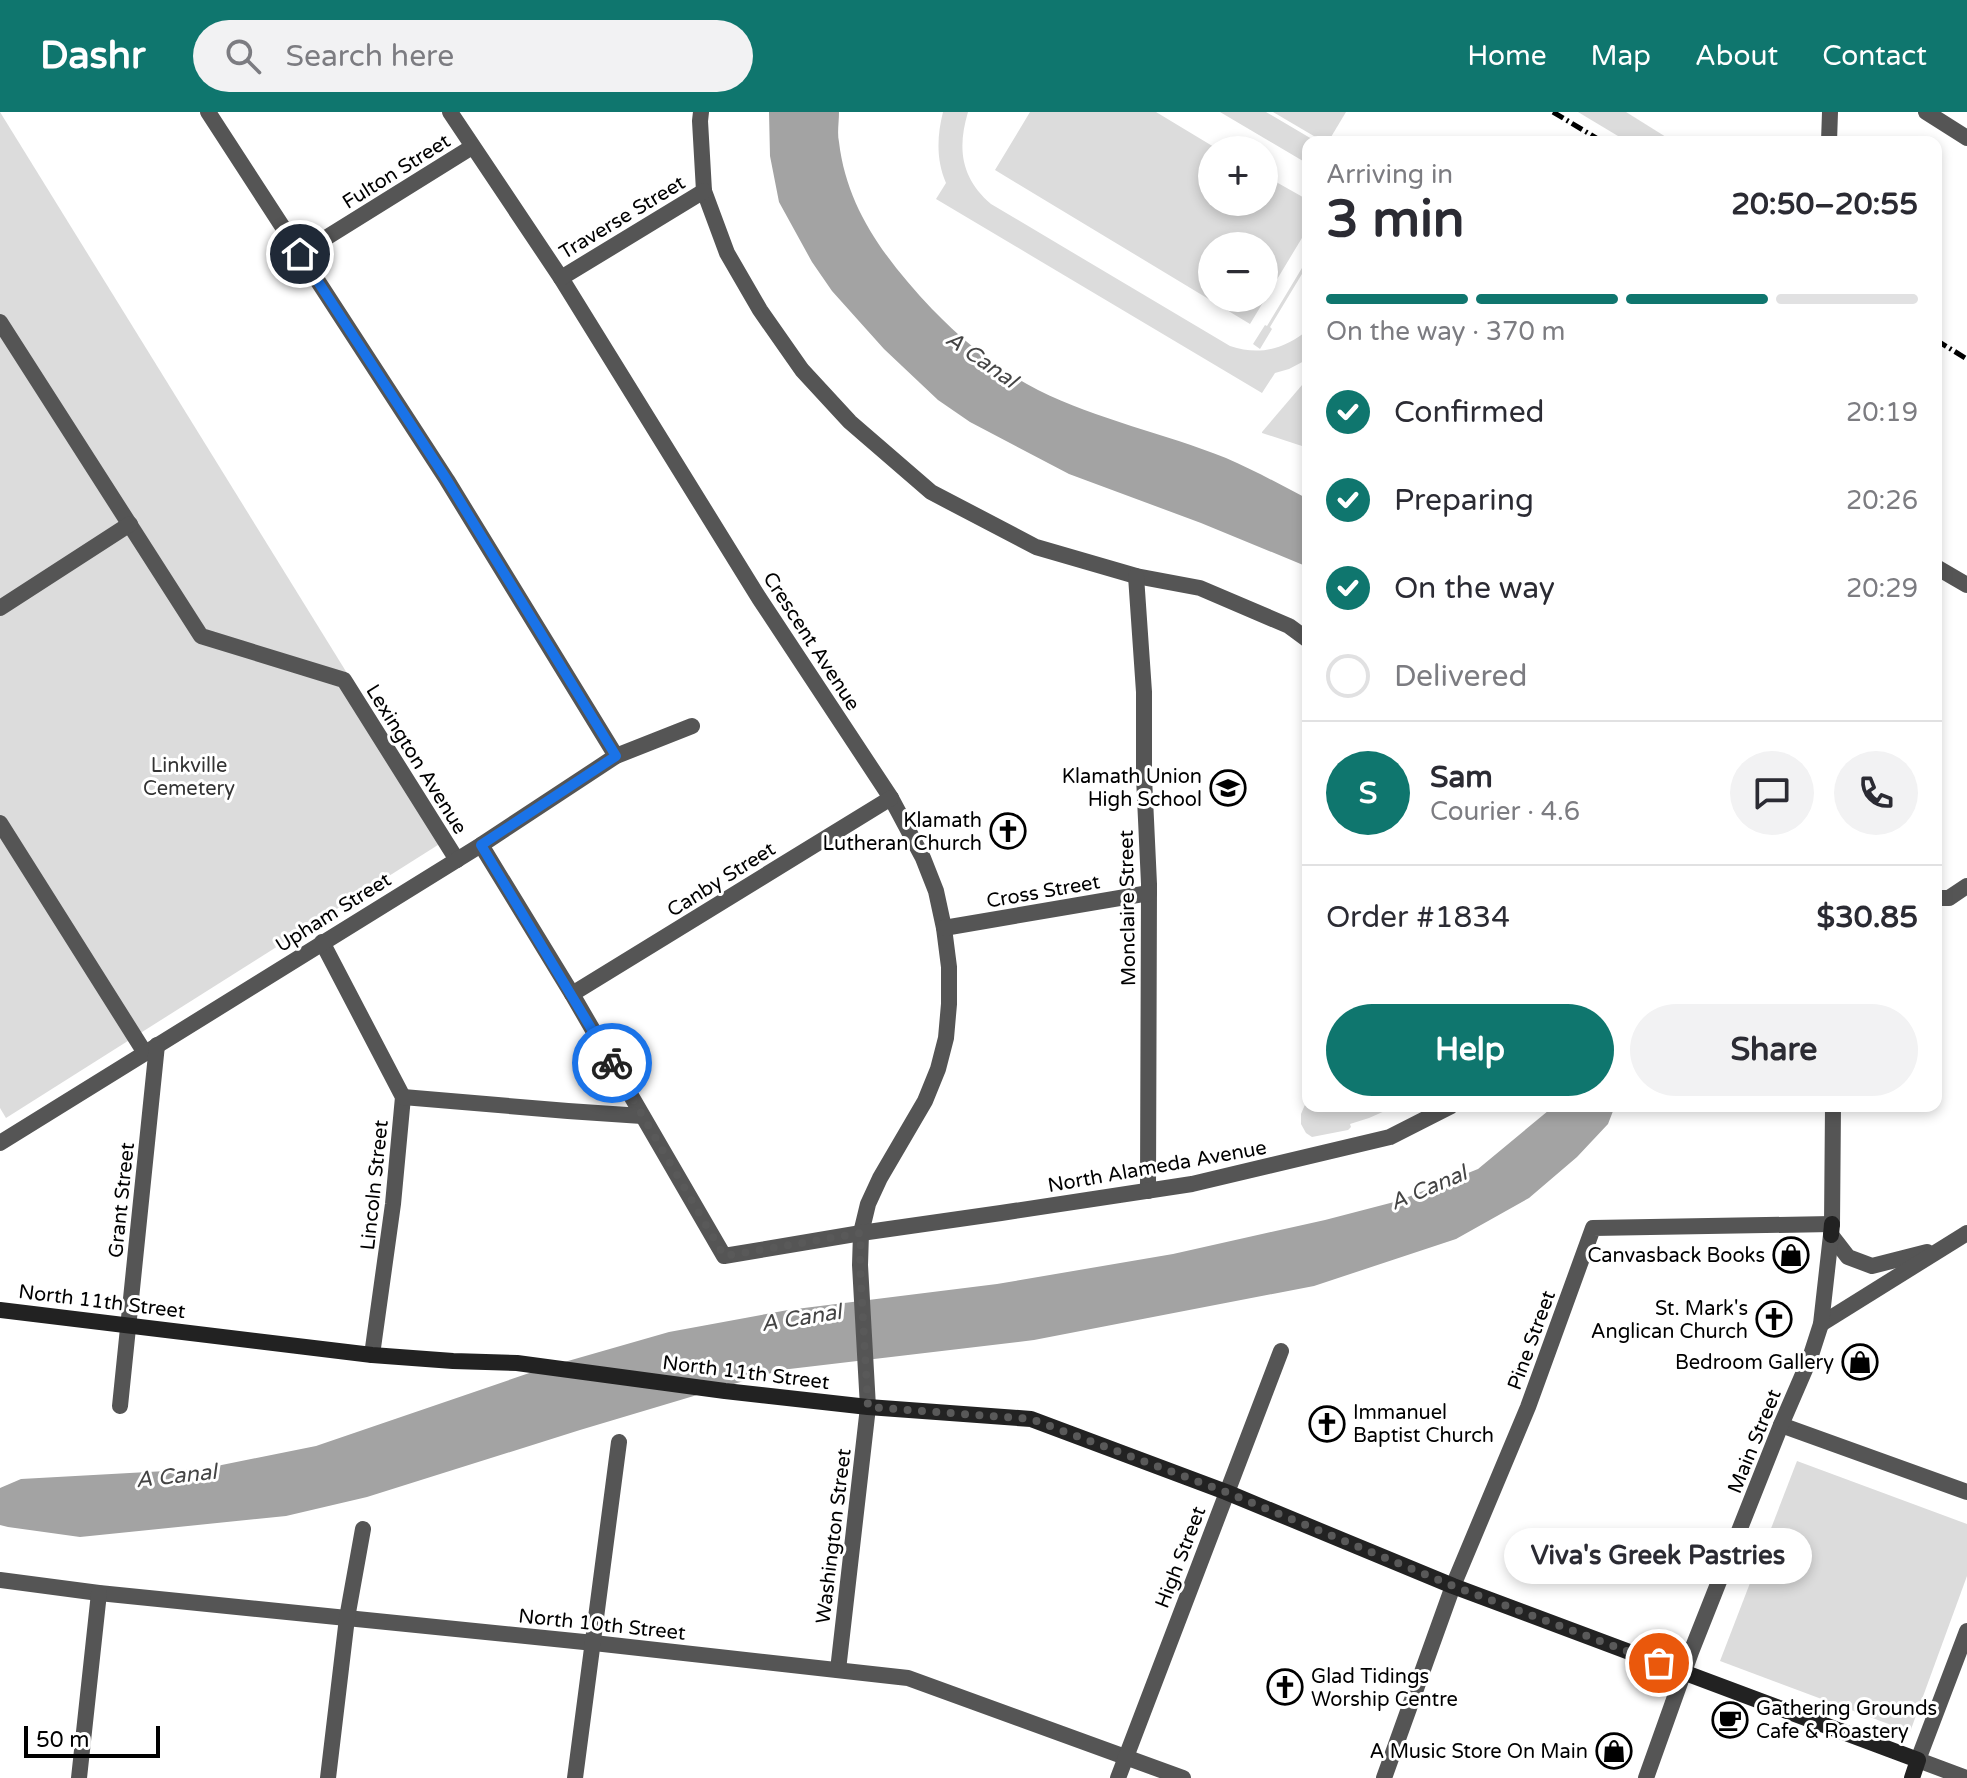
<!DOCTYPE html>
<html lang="en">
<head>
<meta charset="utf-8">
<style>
	:root { --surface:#fff; --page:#f2f2f3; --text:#2b2b33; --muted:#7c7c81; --line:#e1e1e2; --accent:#0f766e }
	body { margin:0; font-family:"Varela Round",sans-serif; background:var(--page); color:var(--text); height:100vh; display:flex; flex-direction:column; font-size:30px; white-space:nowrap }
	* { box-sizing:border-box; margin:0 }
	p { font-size:26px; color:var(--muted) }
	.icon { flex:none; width:44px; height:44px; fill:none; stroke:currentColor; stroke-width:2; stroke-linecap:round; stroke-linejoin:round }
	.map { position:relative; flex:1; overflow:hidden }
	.panel { position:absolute; left:1302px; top:24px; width:640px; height:976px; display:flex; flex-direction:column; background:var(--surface); border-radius:16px; box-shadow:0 4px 12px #0003 }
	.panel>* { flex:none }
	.controls { position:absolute; left:1198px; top:24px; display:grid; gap:16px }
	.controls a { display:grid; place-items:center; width:80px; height:80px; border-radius:50%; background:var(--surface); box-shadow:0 4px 12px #0003; font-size:40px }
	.scale { position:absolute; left:24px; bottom:20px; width:136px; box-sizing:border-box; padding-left:8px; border:4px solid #000; border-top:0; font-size:22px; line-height:28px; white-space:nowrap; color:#000; -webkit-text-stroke:6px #fff; paint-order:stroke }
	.pin { position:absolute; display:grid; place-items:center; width:68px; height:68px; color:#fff; margin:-34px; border:4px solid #fff; border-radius:50%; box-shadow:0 2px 8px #0007 }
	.courier { position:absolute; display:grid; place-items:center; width:80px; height:80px; margin:-40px; border:6px solid #1a73e8; border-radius:50%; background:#fff; color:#222; box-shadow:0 2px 10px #0007 }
	.bubble { position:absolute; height:56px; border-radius:28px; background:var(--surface); box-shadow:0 4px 12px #0003; font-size:26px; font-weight:700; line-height:56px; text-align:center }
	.headline em { font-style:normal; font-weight:700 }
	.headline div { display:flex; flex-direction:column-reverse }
	.headline { display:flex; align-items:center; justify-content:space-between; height:136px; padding:0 24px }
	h1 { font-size:52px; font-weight:700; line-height:60px }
	.bar { display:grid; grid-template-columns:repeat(4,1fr); gap:12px 8px; align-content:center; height:96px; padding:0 24px }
	.bar i { height:10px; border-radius:6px; background:var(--line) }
	.bar .selected { background:var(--accent) }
	.bar p { grid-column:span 4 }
	.line { display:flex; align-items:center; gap:20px; padding:0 24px; border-top:2px solid var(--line) }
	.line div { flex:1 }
	.round { display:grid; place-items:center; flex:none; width:84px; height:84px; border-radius:42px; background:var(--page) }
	ol { padding:0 24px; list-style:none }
	li { display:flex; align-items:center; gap:24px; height:88px }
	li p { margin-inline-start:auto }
	li .icon { padding:8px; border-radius:50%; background:var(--accent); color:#fff; stroke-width:4 }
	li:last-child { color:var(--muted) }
	li i { width:44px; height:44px; border:4px solid var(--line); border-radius:50% }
	.primary-button { display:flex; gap:16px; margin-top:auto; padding:16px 24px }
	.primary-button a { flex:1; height:92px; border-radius:48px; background:var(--accent); color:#fff; font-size:32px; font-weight:700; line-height:92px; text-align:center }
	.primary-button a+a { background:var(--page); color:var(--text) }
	header { display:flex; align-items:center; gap:48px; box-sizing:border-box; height:112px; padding:0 40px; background:var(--accent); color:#fff }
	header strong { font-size:38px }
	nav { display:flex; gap:44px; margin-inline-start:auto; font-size:28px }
	.search { width:560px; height:72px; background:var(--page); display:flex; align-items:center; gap:20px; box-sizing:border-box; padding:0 28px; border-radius:44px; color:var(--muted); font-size:30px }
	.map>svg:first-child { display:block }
	.green { fill:#dcdcdc; fill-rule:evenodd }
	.water { fill:#a3a3a3 }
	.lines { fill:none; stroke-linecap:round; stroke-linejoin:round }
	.minor { stroke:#555; stroke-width:16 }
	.tertiary { stroke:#555; stroke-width:16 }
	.secondary { stroke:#222; stroke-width:16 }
	.rail { stroke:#000; stroke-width:5; stroke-dasharray:12 4 2 4; stroke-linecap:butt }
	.done { stroke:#595959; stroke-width:8; stroke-dasharray:0 14.4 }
	.route { stroke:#1a73e8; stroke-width:10 }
	.labels { text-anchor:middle; stroke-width:6; stroke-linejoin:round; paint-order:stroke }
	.street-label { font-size:20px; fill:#000; stroke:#fff }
	.park-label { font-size:20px; fill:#333; stroke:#fff }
	.poi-label { font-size:20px; fill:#000; stroke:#fff; text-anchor:end }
	.water-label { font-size:22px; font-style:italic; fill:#444; stroke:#fff }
</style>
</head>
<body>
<header>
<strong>Dashr</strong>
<div class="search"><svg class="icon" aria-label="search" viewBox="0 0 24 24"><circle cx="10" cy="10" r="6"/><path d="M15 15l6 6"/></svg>Search here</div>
<nav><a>Home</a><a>Map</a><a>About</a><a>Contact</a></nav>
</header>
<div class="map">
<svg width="1967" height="1666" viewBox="0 0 1967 1666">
	<rect width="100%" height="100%" fill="#fff"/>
	<!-- green -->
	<g class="green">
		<polygon points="0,0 449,726 6,1006 0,996"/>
		<path d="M943,0h25c-11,37 -7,66 23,92l239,142c30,10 54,3 78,-16v29l-19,10 -14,4 -13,20 -326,-194 10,-16c-10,-23 -9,-47 -3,-71z"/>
		<path d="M1030,0h126l63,38h-7v52h52v-27l44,25v28l-58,96 -255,-154zM1212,134h52v52h-52z"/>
		<polygon points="1220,0 1266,0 1317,30 1308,30 1308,52"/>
		<polygon points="1273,0 1346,0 1328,30 1324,30"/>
		<polygon points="1578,0 1626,0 1674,30 1628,30"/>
		<polygon points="1308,146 1308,152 1270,215 1272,217 1260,237 1253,232 1265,213 1267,214"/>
		<polygon points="1308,266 1308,336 1262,321 1262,320"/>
		<polygon points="1307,928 1308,994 1396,994 1369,1006 1350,1012 1351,1015 1348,1018 1312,1025 1306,1021 1301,1012 1301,1002 1307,988"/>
		<polygon points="1797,1349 1967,1412 1967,1464 1910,1620 1720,1549"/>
	</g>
	<!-- water -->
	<g class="water">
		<path d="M769,0h70c0,10 -2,21 0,30 8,68 48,119 93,167 31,32 66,61 106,81 60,30 126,43 188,68 28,12 55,27 82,41v68l-107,-44 -132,-49 -99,-52 -32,-22 -54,-51 -52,-58 -20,-29 -33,-60 -9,-46z"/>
		<polygon points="1554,994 1615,994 1608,1012 1577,1045 1529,1086 1456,1127 1314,1174 1034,1228 781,1258 580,1318 367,1385 286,1404 80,1425 8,1415 0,1413 0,1376 21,1367 202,1357 316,1334 547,1255 669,1220 788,1198 997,1172 1173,1142 1325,1108 1398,1089 1478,1057"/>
	</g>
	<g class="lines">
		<!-- minor -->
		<g class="minor">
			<polyline points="208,0 447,368 616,644"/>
			<polyline points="450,0 561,166 759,486 891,686 923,746 936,779 944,816 949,855 949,892 946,926 938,957 925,989 880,1066 868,1092 861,1121 860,1153 868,1295 838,1558"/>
			<polyline points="701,0 700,9 704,79 727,141 760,198 802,258 850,310 931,380 1036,435 1136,464 1200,476 1289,514 1308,528"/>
			<polyline points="1926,0 1967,26"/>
			<polyline points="300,142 472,35"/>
			<polyline points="561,166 704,79"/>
			<polyline points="0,210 201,524 344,568 457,748"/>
			<polyline points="1136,464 1144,580 1144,665 1149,772 1148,1079"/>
			<polyline points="0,496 130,412"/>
			<polyline points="0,711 145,941"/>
			<polyline points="481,733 572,882 724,1144 861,1121 1001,1101 1192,1072 1390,1025 1451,994"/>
			<polyline points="1936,786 1949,786 1967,774"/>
			<polyline points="944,816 1149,781"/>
			<polyline points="322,830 403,985 393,1092 372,1243"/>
			<polyline points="572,882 891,686"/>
			<polyline points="403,985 568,999 642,1004"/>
			<polyline points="0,1031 481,733 616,644 692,614"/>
			<polyline points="120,1294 157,933"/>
			<polyline points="0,1468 99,1481 594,1531 908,1566 1183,1666"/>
			<polyline points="1453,1474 1528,1295 1593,1116 1832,1112"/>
			<polyline points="1918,1648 1966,1666"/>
			<polyline points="79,1666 99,1481"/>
			<polyline points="328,1666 347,1506 363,1417"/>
			<polyline points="575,1666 619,1330"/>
			<polyline points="1118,1666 1281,1239"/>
		</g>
		<!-- tertiary -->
		<g class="tertiary">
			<polyline points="1829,30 1830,0"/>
			<polyline points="1936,455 1967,473"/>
			<polyline points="1832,1112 1833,994"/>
			<polyline points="1831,1123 1848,1145 1872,1154 1927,1140"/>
			<polyline points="1821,1212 1967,1121"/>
			<polyline points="1781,1313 1967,1380"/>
			<polyline points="1918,1648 1967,1519"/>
			<polyline points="1384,1666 1453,1474"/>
			<polyline points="1646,1666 1691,1540 1781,1313 1810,1246 1821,1212 1831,1123"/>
		</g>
		<!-- secondary -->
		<g class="secondary">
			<polyline points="1831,1123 1832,1112"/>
			<polyline points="0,1198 372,1243 453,1249 517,1251 725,1279 868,1295 1031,1307 1226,1380 1453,1474 1918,1648 1912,1666"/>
		</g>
		<!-- rail -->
		<g class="rail">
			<polyline points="1553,0 1603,30"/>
			<polyline points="1936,228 1967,247"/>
		</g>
	</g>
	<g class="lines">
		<!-- done -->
		<polyline class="done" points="612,951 724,1144 861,1121 860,1153 868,1295 1031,1307 1226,1380 1453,1474 1659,1551"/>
		<!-- route -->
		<polyline class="route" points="300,142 447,368 616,644 481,733 612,951"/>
	</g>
	<!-- icons -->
	<defs>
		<symbol id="school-ring" viewBox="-11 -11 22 22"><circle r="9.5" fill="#fff" stroke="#000" stroke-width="1.5"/><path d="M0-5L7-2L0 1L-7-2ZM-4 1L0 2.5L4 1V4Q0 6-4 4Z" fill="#000"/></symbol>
		<symbol id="church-ring" viewBox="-11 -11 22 22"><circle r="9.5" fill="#fff" stroke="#000" stroke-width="1.5"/><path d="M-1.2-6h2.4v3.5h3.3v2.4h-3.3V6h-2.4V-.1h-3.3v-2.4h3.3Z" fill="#000"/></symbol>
		<symbol id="shop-ring" viewBox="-11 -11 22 22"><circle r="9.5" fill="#fff" stroke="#000" stroke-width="1.5"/><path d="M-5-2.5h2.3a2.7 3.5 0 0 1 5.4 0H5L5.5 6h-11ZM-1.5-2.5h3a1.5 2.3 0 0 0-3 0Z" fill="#000"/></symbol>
		<symbol id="cafe-ring" viewBox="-11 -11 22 22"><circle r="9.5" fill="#fff" stroke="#000" stroke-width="1.5"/><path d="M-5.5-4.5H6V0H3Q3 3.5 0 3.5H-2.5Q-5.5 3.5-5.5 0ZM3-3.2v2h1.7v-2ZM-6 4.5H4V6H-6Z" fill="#000"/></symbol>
	</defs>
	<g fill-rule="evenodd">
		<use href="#school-ring" x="1208" y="656" width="40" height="40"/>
		<use href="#church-ring" x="988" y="699" width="40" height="40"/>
		<use href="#shop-ring" x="1771" y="1123" width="40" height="40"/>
		<use href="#church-ring" x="1754" y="1187" width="40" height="40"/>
		<use href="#shop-ring" x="1840" y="1230" width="40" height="40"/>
		<use href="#church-ring" x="1307" y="1292" width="40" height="40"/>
		<use href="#church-ring" x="1265" y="1555" width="40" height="40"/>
		<use href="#cafe-ring" x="1710" y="1588" width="40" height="40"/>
		<use href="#shop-ring" x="1594" y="1619" width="40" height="40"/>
	</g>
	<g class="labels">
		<!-- street labels -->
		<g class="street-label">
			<text transform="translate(396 59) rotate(-32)" y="7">Fulton Street</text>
			<text transform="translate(622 105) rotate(-31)" y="7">Traverse Street</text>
			<text transform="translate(812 529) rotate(57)" y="7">Crescent Avenue</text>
			<text transform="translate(417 647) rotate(58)" y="7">Lexington Avenue</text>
			<text transform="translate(721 767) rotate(-32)" y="7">Canby Street</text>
			<text transform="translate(1043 779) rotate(-10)" y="7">Cross Street</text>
			<text transform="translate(1127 796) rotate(-91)" y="7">Monclaire Street</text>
			<text transform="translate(333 800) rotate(-32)" y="7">Upham Street</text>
			<text transform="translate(1157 1054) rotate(-10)" y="7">North Alameda Avenue</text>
			<text transform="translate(374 1073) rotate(-84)" y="7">Lincoln Street</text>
			<text transform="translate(121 1088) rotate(-84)" y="7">Grant Street</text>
			<text transform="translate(102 1189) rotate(7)" y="7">North 11th Street</text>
			<text transform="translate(1531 1228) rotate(-70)" y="7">Pine Street</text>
			<text transform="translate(746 1260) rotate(7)" y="7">North 11th Street</text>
			<text transform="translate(1754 1329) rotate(-68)" y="7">Main Street</text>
			<text transform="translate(833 1424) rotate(-83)" y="7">Washington Street</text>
			<text transform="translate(1180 1445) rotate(-69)" y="7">High Street</text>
			<text transform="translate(602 1512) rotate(6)" y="7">North 10th Street</text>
		</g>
		<!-- park labels -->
		<g class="park-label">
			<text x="189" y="660">Linkville<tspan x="189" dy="23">Cemetery</tspan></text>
		</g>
		<!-- poi labels -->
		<g class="poi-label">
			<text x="1202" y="671">Klamath Union<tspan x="1202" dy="23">High School</tspan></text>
			<text x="982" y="715">Klamath<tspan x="982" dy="23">Lutheran Church</tspan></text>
			<text x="1765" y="1150">Canvasback Books</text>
			<text x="1748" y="1203">St. Mark's<tspan x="1748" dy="23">Anglican Church</tspan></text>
			<text x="1834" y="1257">Bedroom Gallery</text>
			<text x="1353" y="1307" text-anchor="start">Immanuel<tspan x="1353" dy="23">Baptist Church</tspan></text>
			<text x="1311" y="1571" text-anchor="start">Glad Tidings<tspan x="1311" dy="23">Worship Centre</tspan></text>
			<text x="1756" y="1603" text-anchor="start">Gathering Grounds<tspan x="1756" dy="23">Cafe &amp; Roastery</tspan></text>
			<text x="1588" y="1646">A Music Store On Main</text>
		</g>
		<!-- water labels -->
		<g class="water-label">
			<text transform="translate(982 247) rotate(35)" y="8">A Canal</text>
			<text transform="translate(1428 1075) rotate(-23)" y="8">A Canal</text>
			<text transform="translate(801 1205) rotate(-9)" y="8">A Canal</text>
			<text transform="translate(176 1363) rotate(-6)" y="8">A Canal</text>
		</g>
	</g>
</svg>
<div class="controls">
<a>+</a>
<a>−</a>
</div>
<div class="scale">50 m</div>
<div class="pin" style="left:1659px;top:1551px;background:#ea580c"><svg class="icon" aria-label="bag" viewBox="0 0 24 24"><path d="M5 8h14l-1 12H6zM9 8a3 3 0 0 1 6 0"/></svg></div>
<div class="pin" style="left:300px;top:142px;background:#1f2937"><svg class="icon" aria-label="home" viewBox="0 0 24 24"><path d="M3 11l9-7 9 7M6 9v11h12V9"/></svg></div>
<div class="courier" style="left:612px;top:951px"><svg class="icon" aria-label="bike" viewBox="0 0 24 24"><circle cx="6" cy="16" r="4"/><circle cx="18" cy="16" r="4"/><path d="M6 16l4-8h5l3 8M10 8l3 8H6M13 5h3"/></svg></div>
<div class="bubble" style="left:1504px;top:1416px;width:308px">Viva's Greek Pastries</div>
<section class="panel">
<div class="headline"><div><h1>3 min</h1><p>Arriving in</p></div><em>20:50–20:55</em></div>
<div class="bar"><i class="selected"></i><i class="selected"></i><i class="selected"></i><i></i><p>On the way · 370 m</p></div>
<ol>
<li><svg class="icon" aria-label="check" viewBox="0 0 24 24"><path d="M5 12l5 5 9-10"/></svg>Confirmed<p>20:19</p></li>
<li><svg class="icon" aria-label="check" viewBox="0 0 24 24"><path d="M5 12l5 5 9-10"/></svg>Preparing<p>20:26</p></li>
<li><svg class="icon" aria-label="check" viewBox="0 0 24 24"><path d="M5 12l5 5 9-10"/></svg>On the way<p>20:29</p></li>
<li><i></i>Delivered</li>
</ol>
<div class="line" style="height:144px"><b class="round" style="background:var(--accent);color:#fff">S</b><div><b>Sam</b><p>Courier · 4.6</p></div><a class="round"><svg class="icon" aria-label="chat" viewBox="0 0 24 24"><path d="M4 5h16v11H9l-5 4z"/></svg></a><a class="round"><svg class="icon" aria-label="phone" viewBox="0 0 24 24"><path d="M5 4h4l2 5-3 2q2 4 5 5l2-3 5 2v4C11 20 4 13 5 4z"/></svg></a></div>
<div class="line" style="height:104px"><div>Order #1834</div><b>$30.85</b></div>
<div class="primary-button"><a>Help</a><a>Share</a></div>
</section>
</div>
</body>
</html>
